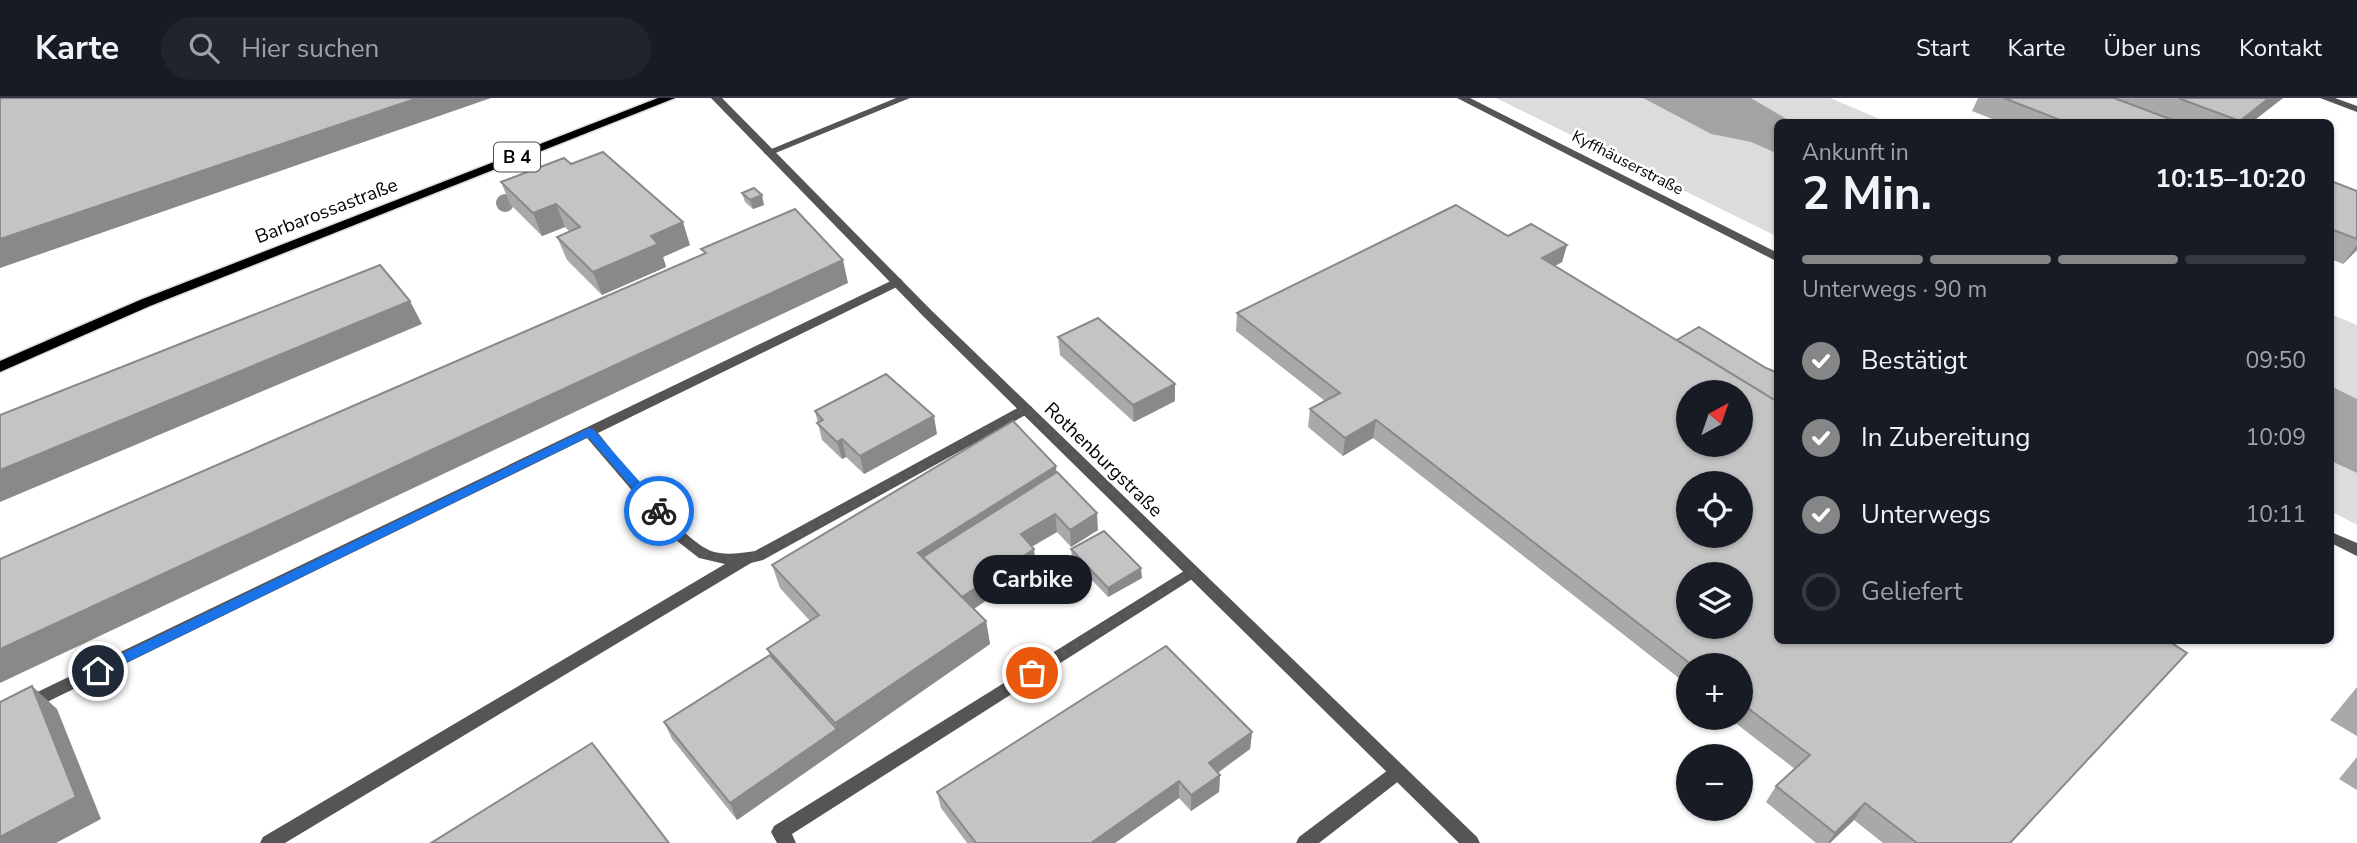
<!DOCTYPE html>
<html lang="de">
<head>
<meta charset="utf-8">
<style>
	:root { --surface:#171b24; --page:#20242c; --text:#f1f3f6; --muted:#9ea1a6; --line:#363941; --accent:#858687 }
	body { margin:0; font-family:"Nunito Sans",sans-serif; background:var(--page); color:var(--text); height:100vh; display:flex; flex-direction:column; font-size:26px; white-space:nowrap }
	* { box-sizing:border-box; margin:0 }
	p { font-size:23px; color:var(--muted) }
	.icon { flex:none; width:38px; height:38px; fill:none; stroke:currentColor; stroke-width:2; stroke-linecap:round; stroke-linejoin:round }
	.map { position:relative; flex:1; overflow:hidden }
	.panel { position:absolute; left:1774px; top:21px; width:560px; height:525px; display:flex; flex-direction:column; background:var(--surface); border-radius:10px; box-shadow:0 2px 5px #0004 }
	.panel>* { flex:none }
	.needle { width:46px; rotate:40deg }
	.controls { position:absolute; left:1676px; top:282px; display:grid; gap:14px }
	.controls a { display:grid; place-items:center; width:77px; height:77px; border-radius:50%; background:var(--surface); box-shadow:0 2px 5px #0004; font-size:35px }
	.pin { position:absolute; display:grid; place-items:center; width:60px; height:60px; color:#fff; margin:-30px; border:4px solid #fff; border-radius:50%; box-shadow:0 2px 7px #0007 }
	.courier { position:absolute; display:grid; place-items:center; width:70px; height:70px; margin:-35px; border:5px solid #1a73e8; border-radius:50%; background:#fff; color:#222; box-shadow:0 2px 9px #0007 }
	.bubble { position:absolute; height:49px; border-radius:24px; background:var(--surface); box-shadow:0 2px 5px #0004; font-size:23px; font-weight:700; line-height:49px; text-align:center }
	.headline em { font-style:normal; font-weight:700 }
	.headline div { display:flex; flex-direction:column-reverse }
	.headline { display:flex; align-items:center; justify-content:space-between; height:119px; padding:0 28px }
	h1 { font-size:46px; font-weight:700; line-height:52px }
	.bar { display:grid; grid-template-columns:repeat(4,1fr); gap:10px 7px; align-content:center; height:84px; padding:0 28px }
	.bar i { height:9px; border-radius:5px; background:var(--line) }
	.bar .current { background:var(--accent) }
	.bar p { grid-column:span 4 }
	ol { padding:0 28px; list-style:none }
	li { display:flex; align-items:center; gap:21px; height:77px }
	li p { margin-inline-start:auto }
	li .icon { padding:7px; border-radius:50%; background:var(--accent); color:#fff; stroke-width:4 }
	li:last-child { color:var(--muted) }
	li i { width:38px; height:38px; border:4px solid var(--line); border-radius:50% }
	header { display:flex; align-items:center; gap:42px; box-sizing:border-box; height:98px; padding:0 35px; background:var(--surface); border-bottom:2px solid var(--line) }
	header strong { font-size:33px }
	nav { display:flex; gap:38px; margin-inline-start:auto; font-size:24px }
	.search { width:490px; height:63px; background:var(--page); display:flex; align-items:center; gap:18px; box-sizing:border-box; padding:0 24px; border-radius:38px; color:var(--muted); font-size:26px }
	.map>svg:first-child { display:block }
	.green { fill:#dcdcdc }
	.water { fill:#a3a3a3 }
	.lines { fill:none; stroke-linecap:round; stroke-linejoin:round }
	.primary-casing { stroke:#dbdbdb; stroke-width:3 }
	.lane { fill:#555; fill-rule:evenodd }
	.street { fill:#555; fill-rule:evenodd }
	.primary { fill:#000; fill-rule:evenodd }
	.tree { fill:#8f8f8f }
	.wall { fill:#a9a9a9 }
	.shaded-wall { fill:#898989 }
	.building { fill:#c4c4c4; stroke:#898989; stroke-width:2; fill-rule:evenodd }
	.route { fill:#1a73e8 }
	.done { stroke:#595959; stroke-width:7; stroke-dasharray:0 12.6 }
	.labels { text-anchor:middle; stroke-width:5; stroke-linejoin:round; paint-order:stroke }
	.far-street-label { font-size:16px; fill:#000; stroke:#fff }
	.shield { fill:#fff; stroke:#4c4c4c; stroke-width:2 }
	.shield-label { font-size:18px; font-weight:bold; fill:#000 }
	.street-label { font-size:19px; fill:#000; stroke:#fff }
</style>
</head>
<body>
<header>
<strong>Karte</strong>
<div class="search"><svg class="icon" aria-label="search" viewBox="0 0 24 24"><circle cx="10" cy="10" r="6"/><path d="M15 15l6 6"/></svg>Hier suchen</div>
<nav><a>Start</a><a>Karte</a><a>Über uns</a><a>Kontakt</a></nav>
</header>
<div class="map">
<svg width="2357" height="745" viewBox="0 0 2357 745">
	<rect width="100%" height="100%" fill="#fff"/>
	<!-- green -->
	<g class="green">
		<polygon points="1496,0 1643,0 1711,36 1751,44 1778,56 1778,139"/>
		<polygon points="1751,0 1830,0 1887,24 1792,24"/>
		<polygon points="2331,216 2357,227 2357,301 2331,288"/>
		<polygon points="2331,363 2357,375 2357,427 2331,413"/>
	</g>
	<!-- water -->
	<g class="water">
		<polygon points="1643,0 1751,0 1792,24 1778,24 1778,56 1751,44 1711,36"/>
		<polygon points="2331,288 2357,301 2357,375 2331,363"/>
	</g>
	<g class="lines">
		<defs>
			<polygon id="primary" points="658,0 675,0 150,208 0,274 0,263 140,202"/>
		</defs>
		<!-- primary casing -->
		<use href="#primary" class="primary-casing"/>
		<!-- lane -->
		<g class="lane">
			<polygon points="896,0 910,0 773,56 765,56 764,54"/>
			<polygon points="2320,0 2335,0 2357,8 2357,14"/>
			<path d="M897,180l4,1 2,3 -2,3 -303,148c24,29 81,105 113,118 14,5 30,2 44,0l266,-145h10l2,3 -2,3 -268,148 -12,3 -466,280h-25l3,-6 462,-273 -26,-6 -27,-21 -85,-99 -587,287v-15z"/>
			<polygon points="1192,468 1197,470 1200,474 1197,478 792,736 796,745 777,745 771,734 774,728"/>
			<polygon points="1398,667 1404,669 1407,674 1404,679 1319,745 1296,745 1299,739 1392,669"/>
		</g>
		<!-- street -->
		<g class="street">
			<polygon points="711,0 722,0 931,212 1477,739 1480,745 1459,745 923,218"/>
			<polygon points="1457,0 1470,0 1778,155 1778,164"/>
			<polygon points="2331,434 2357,445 2357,458 2331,445"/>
		</g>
		<!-- primary -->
		<use href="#primary" class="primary"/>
	</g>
	<!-- trees -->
	<circle class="tree" cx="505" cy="105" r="9"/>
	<!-- wall -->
	<g class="wall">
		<polygon points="1978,0 2283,0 2252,24 2000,24 1972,13"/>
		<polygon points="571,66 690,147 663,159 666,169 602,197 567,162 557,139 570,134 565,129 542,138 510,106 501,84"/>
		<polygon points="2331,83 2357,93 2357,152 2343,166 2331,161"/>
		<polygon points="742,95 764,107 753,111 745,104"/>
		<polygon points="1567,147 1562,164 1555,168 2011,745 1883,745 1854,722 1830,745 1816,745 1766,704 1776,688 1795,671 1729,620 1741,620 1741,567 1689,567 1689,588 1373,340 1343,358 1308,329 1310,311 1325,303 1236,233 1237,215"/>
		<polygon points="1058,239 1175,286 1175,303 1134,324 1060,257"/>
		<polygon points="815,313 937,336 864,376 846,359 842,361 822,342"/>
		<polygon points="1057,374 1098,432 1071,449 1057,434 1032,449 1036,469 974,511 986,523 990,546 737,722 672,641 664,624 770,557 767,551 810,523 780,490 772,467"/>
		<polygon points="1071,451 1142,480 1108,499 1072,461"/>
		<polygon points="2357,589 2357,638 2330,622"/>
		<polygon points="1252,634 1250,651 1218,675 1220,677 1219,694 1191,713 1179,700 1115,745 967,745 941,710 937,694"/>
		<polygon points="2357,659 2357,692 2339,681"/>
	</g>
	<!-- shaded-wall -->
	<g class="shaded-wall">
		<polygon points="418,0 491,0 0,170 0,141"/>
		<polygon points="2269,0 2283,0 2252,24 2239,24"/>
		<polygon points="762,97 764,107 753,111 750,102"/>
		<polygon points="556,106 565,129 542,138 533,115"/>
		<polygon points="683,124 690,147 663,159 666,169 602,197 593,174 651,138"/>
		<polygon points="1567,147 1562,164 1538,177 1542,160"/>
		<polygon points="2357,147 2357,152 2343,166"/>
		<polygon points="843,162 848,185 0,585 0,551"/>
		<polygon points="410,203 422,226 0,404 0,372"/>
		<polygon points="1175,286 1175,303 1134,324 1133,307"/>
		<polygon points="934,318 937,336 864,376 860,358"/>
		<polygon points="1376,322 1373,340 1343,358 1345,340"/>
		<polygon points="842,341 846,359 842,361 837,344"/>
		<polygon points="1056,368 1058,392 932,473 918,455"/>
		<polygon points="1097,415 1098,432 1071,449 1070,432"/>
		<polygon points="1055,416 1057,434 1023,453 1021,436"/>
		<polygon points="1034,451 1036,469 963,518 959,501"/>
		<polygon points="1141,470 1142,480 1108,499 1108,490"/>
		<polygon points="986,523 990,546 737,722 730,705 837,631 835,625"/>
		<polygon points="32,588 57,611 101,721 56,745 0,745 0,739"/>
		<polygon points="1252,634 1250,651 1208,681 1209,665"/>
		<polygon points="1220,677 1219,694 1191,713 1191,697"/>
		<polygon points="1179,683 1179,700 1115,745 1091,745"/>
		<polygon points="1865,705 1854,722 1830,745 1828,745 1835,735"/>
	</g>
	<!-- building -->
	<g class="building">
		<polygon points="0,0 418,0 0,141"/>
		<polygon points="2004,0 2114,0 2178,24 2065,24"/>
		<polygon points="2178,0 2269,0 2240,23"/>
		<polygon points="603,54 683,124 651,138 658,146 593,174 557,139 580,129 556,106 533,115 501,84 564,60 571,66"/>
		<polygon points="2331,83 2357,93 2357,141 2331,131"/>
		<polygon points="754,90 762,97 750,102 742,95"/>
		<path d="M1456,107l52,31 23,-12 36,21 -25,13 236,144v238h389l20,13 -177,190h-93l-52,-40 -30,30 -59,-47 34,-31 -69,-52v-38h-49l-316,-245 -31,18 -35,-29 30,-16 -103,-80zM1689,294h52v52h-52zM1689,385h52v53h-52zM1689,476h52v52h-52z"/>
		<polygon points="795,111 843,162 0,551 0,461 706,155 701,151"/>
		<polygon points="380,167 410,203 0,372 0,317"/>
		<polygon points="1098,220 1175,286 1133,307 1058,239"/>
		<polygon points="1699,229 1766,270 1778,275 1778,304 1677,242"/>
		<polygon points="886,276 934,318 860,358 842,341 837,344 817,325 823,322 815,313"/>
		<polygon points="1013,323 1056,368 918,455 986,523 835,625 767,551 819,517 772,467"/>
		<polygon points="1057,374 1097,415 1070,432 1055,416 1021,436 1034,451 962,499 923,459"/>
		<polygon points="1104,433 1141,470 1108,490 1071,451"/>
		<polygon points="1166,548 1252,634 1209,665 1220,677 1191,697 1179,683 1091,745 976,745 937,694"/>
		<polygon points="770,557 837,631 730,705 664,624"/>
		<polygon points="32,588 76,699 0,739 0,604"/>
		<polygon points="592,645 669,745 431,745"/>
	</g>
	<!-- route -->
	<polygon class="route" points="589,330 593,331 663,410 663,416 655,416 588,339 103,576 94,576 92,573 94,569"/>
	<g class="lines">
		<!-- done -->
		<path class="done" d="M659,413c30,35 49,57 99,45l268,-147 166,163 -160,101"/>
	</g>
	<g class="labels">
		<!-- far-street labels -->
		<g class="far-street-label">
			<text transform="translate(1628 64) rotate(27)" y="6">Kyffhäuserstraße</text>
		</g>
		<!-- shield labels -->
		<rect class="shield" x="494" y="44.5" width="46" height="29" rx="5"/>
		<g class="shield-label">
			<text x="517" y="65">B 4</text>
		</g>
		<!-- street labels -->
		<g class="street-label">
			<text transform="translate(326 112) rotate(-21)" y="7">Barbarossastraße</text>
			<text transform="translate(1104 361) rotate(44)" y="7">Rothenburgstraße</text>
		</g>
	</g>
</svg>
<div class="controls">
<a><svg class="needle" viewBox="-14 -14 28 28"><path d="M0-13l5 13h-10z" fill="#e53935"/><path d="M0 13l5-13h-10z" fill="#9ea1a6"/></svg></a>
<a><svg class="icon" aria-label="locate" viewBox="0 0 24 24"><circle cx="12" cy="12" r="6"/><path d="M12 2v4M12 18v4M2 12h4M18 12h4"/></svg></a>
<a><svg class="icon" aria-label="layers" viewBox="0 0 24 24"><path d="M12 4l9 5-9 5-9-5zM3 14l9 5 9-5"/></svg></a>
<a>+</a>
<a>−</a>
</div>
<div class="pin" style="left:1032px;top:575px;background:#ea580c"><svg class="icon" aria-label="bag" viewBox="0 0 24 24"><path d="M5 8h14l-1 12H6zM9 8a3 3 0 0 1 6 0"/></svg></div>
<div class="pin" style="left:98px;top:573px;background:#1f2937"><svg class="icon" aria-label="home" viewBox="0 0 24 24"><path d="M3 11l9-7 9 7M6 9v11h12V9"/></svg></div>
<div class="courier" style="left:659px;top:413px"><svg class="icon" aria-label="bike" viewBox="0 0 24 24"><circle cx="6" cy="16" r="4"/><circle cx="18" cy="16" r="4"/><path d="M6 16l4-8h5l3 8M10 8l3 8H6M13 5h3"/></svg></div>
<div class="bubble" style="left:973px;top:457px;width:119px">Carbike</div>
<section class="panel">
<div class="headline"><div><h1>2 Min.</h1><p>Ankunft in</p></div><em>10:15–10:20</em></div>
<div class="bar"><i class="current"></i><i class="current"></i><i class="current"></i><i></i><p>Unterwegs · 90 m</p></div>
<ol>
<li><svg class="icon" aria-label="check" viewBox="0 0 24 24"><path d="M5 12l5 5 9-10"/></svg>Bestätigt<p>09:50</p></li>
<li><svg class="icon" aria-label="check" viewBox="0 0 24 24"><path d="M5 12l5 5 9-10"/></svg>In Zubereitung<p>10:09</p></li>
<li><svg class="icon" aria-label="check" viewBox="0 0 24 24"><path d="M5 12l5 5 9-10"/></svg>Unterwegs<p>10:11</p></li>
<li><i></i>Geliefert</li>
</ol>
</section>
</div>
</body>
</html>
